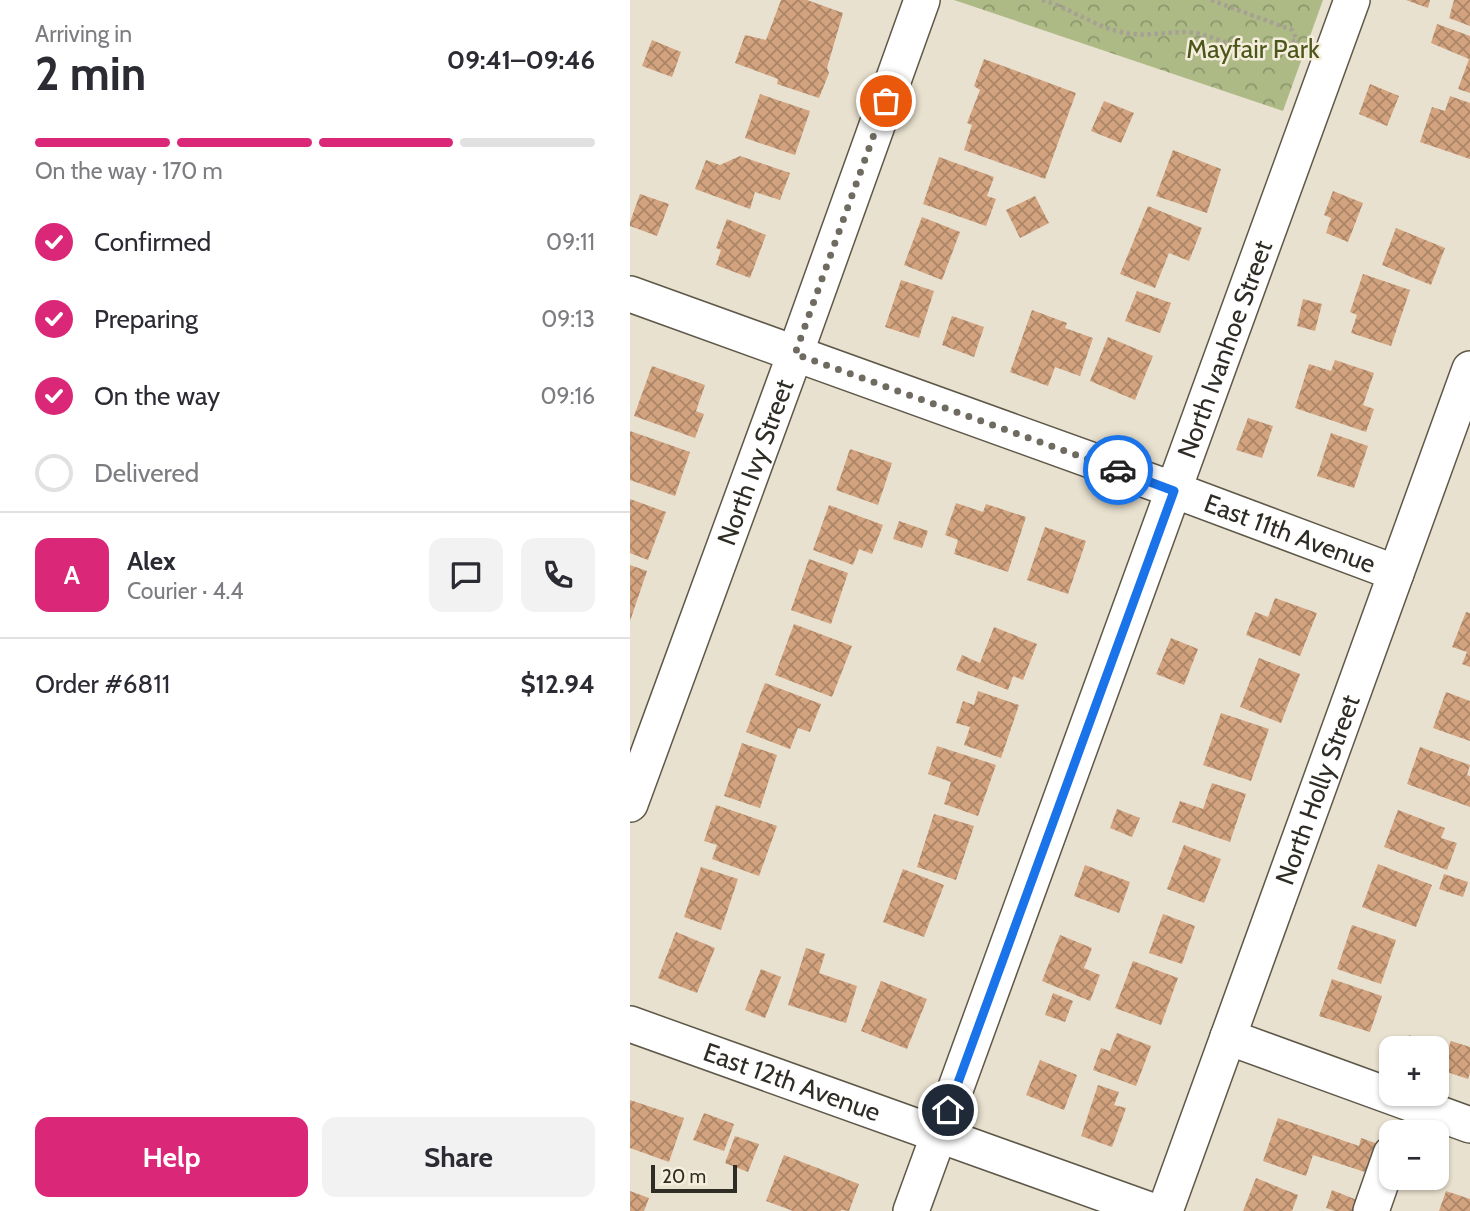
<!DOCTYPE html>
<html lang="en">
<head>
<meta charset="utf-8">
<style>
	:root { --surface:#fff; --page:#f2f2f3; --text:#2b2b33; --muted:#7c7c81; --line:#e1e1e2; --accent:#db2777 }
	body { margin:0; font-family:Cabin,sans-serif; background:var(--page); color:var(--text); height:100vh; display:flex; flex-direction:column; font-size:26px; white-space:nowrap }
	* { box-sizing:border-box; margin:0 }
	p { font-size:23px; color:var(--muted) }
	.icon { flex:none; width:38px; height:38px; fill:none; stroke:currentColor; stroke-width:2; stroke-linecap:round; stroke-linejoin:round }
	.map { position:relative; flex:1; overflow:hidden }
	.details { display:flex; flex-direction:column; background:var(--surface); width:630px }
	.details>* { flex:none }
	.fabs { position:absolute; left:749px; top:1036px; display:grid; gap:14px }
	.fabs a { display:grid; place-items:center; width:70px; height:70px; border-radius:14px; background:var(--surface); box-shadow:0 2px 5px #0004; font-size:35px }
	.scale { position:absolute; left:21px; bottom:18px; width:86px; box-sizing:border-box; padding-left:7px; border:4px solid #2f2c26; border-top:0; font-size:19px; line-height:24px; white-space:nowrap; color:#2f2c26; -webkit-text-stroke:5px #f6eedc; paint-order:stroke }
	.pin { position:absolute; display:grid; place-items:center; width:60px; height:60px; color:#fff; margin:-30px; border:4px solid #fff; border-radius:50%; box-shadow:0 2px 7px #0007 }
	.courier { position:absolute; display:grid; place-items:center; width:70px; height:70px; margin:-35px; border:5px solid #1a73e8; border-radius:50%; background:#fff; color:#222; box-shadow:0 2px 9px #0007 }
	.overview em { font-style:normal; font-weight:700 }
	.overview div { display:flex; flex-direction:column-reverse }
	.overview { display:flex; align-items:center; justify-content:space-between; height:119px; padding:0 35px }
	h1 { font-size:46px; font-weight:700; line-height:52px }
	.bar { display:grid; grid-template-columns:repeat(4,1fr); gap:10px 7px; align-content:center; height:84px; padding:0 35px }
	.bar i { height:9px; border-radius:5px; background:var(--line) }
	.bar .on { background:var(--accent) }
	.bar p { grid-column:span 4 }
	.line { display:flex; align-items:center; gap:18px; padding:0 35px; border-top:2px solid var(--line) }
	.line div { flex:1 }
	.round { display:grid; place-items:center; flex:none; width:74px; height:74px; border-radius:14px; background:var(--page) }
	ol { padding:0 35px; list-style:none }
	li { display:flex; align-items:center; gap:21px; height:77px }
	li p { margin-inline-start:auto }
	li .icon { padding:7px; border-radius:50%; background:var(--accent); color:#fff; stroke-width:4 }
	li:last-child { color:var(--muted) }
	li i { width:38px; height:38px; border:4px solid var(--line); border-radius:50% }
	.button { display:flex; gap:14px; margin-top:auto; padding:14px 35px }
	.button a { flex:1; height:80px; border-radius:14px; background:var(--accent); color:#fff; font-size:28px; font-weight:700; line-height:80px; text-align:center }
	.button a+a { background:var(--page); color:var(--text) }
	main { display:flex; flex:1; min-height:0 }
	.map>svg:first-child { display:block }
	.park { fill:url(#park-crowns) }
	.building { fill:url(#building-cross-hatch) }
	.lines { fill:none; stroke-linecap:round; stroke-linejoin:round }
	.minor-casing { stroke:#5e5849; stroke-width:38 }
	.path { stroke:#a7a193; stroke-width:4.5; stroke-dasharray:3.5 3.5; stroke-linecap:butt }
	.minor { stroke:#fff; stroke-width:35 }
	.done { stroke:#706b61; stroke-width:7; stroke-dasharray:0 12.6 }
	.route { stroke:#1a73e8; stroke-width:9 }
	.labels { text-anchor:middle; stroke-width:5; stroke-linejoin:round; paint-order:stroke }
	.park-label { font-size:26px; fill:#4b571b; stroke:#f6eedc }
	.street-label { font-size:26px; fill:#2f2c26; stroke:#f6eedc }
</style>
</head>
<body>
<main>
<section class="details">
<div class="overview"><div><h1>2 min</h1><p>Arriving in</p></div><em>09:41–09:46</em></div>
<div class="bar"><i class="on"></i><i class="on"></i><i class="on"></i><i></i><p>On the way · 170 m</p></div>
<ol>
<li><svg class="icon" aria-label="check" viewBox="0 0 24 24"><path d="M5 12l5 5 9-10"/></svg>Confirmed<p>09:11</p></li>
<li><svg class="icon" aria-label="check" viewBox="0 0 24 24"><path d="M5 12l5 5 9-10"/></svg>Preparing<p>09:13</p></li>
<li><svg class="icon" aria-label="check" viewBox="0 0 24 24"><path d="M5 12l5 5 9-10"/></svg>On the way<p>09:16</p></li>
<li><i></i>Delivered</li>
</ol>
<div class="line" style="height:126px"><b class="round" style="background:var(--accent);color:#fff">A</b><div><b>Alex</b><p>Courier · 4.4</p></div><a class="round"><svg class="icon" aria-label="chat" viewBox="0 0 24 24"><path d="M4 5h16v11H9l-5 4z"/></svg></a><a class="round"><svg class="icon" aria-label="phone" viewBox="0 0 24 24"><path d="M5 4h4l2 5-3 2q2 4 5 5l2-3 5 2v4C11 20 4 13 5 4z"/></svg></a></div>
<div class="line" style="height:91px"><div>Order #6811</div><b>$12.94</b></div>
<div class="button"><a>Help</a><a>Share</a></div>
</section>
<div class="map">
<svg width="840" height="1211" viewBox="0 0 840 1211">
	<defs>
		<pattern id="park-crowns" width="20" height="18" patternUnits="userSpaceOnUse" patternTransform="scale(1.75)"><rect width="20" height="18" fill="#adba86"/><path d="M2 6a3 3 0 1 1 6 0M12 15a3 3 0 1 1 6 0" fill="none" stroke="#8d976d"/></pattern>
		<pattern id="building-cross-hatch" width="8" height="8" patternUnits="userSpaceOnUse" patternTransform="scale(1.75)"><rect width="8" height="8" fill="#d2a37e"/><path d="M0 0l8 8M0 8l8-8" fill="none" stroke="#ab8567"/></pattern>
	</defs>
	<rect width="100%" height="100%" fill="#e9e1cf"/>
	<!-- park -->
	<polygon class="park" points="324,0 693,0 653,111"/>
	<!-- building -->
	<g class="building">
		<polygon points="151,0 177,0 213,13 197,68 199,73 189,98 147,84 148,79 105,63 115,35 136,40"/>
		<polygon points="776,0 800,0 798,8"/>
		<polygon points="824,0 840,0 840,26 819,18"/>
		<polygon points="807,24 840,36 840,93 828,89 839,59 801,43"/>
		<polygon points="22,40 51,52 42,77 12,66"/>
		<polygon points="354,59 446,93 415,179 334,150 342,125 337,123 350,90 344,86"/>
		<polygon points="740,84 769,96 757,126 729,114"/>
		<polygon points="130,94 180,111 165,155 115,138"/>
		<polygon points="820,96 840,103 840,159 790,142 802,107 815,111"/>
		<polygon points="474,101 504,113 491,143 461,131"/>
		<polygon points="543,150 591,169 577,213 526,196"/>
		<polygon points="110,156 160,173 150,200 125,192 120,209 65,189 76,160 90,165"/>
		<polygon points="309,157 364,177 357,196 366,199 356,226 293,204"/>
		<polygon points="703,191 733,203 718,242 696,233 701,218 694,215"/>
		<polygon points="10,194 39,204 27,236 0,226 0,222"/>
		<polygon points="405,196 419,223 390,238 376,210"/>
		<polygon points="518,206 572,228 559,261 539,253 525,288 490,274"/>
		<polygon points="292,217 330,232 312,280 274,265"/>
		<polygon points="97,219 136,235 120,278 86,265 91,250 86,248"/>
		<polygon points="766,228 815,248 801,285 752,265"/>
		<polygon points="733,274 780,290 761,346 721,333 727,315 720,312"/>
		<polygon points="271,280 304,291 289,338 255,327"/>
		<polygon points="507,291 541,303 530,333 495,321"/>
		<polygon points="673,299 692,304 685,331 667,326"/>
		<polygon points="402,310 437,323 435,328 463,338 450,376 425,367 418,386 380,372"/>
		<polygon points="322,316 354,327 344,357 312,345"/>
		<polygon points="478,337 523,356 505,400 460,381"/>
		<polygon points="705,360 744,373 733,405 744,409 736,432 665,408 679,364 701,371"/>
		<polygon points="22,366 75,385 66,411 74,414 65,438 4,416"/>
		<polygon points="618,418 643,426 632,458 606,450"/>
		<polygon points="0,431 60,452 45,496 0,480"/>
		<polygon points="701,433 738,446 724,488 687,476"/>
		<polygon points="220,449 262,463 248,505 206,490"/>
		<polygon points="0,499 36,512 18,560 0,553"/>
		<polygon points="326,503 353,512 356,504 396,517 378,572 324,554 328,540 315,535"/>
		<polygon points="199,505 253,525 242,554 229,549 223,565 183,550"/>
		<polygon points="269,521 298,531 292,548 263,539"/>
		<polygon points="415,527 456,541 438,594 397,580"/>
		<polygon points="179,559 218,573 201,624 161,610"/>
		<polygon points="0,565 17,571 0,621"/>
		<polygon points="645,598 687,613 670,656 616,635 625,612 638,617"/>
		<polygon points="836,612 840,613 840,667 832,664 837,652 822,647"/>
		<polygon points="164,624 222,646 202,697 145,675"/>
		<polygon points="364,627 407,644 393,680 383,676 378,690 326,670 332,655 350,663"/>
		<polygon points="541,638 568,649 554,685 526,674"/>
		<polygon points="629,658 670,674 651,723 610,707"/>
		<polygon points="135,683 191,704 180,732 168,728 160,749 116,732"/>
		<polygon points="348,691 389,705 371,758 334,745 340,727 326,723 333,701 344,705"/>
		<polygon points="816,692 840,701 840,741 803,728"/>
		<polygon points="591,713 639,729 621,781 573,765"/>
		<polygon points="112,743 147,755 130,808 94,796"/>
		<polygon points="307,746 366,765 348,816 314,804 321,782 298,774"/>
		<polygon points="790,747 840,765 837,775 840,776 840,807 777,784"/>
		<polygon points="582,783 616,794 600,842 542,822 550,801 573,809"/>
		<polygon points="86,805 147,826 129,876 82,859 87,845 74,841"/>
		<polygon points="487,809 510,818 502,837 480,828"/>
		<polygon points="768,810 815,828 811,838 827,843 817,870 754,847"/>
		<polygon points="304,814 344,826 326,880 287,867"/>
		<polygon points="554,845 591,859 574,903 537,889"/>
		<polygon points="748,864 802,885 786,927 732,907"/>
		<polygon points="455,865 500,882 489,913 444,896"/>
		<polygon points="71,867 108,879 91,930 54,917"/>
		<polygon points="273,869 314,885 294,937 253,922"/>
		<polygon points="814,874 838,882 833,897 809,889"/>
		<polygon points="533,914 565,926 552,964 519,953"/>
		<polygon points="722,925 766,940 751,984 707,969"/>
		<polygon points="46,932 85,948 67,993 28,978"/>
		<polygon points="430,935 462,948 454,968 470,975 460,1001 412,981"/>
		<polygon points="176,948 195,954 189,973 227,986 216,1023 158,1005"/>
		<polygon points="503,961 548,978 531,1025 485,1008"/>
		<polygon points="131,969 151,977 135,1018 115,1010"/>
		<polygon points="702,979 752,996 740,1032 689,1016"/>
		<polygon points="251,981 297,999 277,1049 231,1031"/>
		<polygon points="423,993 443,1001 435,1022 415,1015"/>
		<polygon points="487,1033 521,1046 506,1086 463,1070 471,1048 480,1051"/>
		<polygon points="779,1035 805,1045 804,1048 774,1048"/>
		<polygon points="821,1041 840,1047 840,1073 838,1079 811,1070"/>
		<polygon points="410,1060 447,1075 434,1110 396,1095"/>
		<polygon points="468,1085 489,1092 484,1105 496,1108 482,1147 451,1136"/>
		<polygon points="0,1100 54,1118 39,1162 0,1148"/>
		<polygon points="74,1113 104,1124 94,1151 63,1140"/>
		<polygon points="648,1118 729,1146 731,1138 757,1147 747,1176 683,1155 676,1176 633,1161"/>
		<polygon points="105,1136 129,1144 118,1172 95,1163"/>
		<polygon points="154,1155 229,1184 219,1211 211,1210 211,1211 163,1211 136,1201"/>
		<polygon points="626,1178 668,1195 662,1211 613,1211"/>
		<polygon points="702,1190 727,1200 723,1211 705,1211 696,1208"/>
		<polygon points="0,1191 19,1198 14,1211 0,1211"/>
		<polygon points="816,1191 840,1199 840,1211 809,1211"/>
	</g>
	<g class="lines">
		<defs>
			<g id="minor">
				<path id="s1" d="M0,294l544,196 222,83"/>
				<path id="s2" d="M0,804l165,-450 127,-354"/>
				<path id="s3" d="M0,1024l522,187"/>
				<polyline points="598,1037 840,1125"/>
				<path id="s4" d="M281,1211l441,-1211"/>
				<path id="s5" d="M535,1211l305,-842"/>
				<polyline points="741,1211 761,1154"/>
			</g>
		</defs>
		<!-- minor casing -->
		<use href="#minor" class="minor-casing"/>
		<!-- path -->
		<g class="path">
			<path d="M412,0c26,7 48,24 75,31 23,7 46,1 70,1 15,1 27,7 42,11 26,6 43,6 68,-3"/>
			<polyline points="581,0 662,30 668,41"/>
		</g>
		<!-- minor -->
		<use href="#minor" class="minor"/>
	</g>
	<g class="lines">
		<!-- done -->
		<polyline class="done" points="256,101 165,354 488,470"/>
		<!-- route -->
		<polyline class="route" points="318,1110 544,491 488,470"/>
	</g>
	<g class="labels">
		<!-- park labels -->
		<g class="park-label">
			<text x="623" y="58">Mayfair Park</text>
		</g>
		<!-- street labels -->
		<g class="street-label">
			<text dy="9" stroke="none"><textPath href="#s4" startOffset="917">North Ivanhoe Street</textPath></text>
			<text dy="9" stroke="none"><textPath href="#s2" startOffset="364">North Ivy Street</textPath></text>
			<text dy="9" stroke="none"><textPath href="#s1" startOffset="702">East 11th Avenue</textPath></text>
			<text dy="9" stroke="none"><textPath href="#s5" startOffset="448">North Holly Street</textPath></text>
			<text dy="9" stroke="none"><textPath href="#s3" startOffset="172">East 12th Avenue</textPath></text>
		</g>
	</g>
</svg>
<div class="fabs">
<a>+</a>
<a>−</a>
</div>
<div class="scale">20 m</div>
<div class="pin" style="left:256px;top:101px;background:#ea580c"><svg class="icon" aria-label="bag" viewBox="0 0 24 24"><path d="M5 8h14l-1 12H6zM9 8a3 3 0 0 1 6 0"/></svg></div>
<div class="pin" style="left:318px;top:1110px;background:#1f2937"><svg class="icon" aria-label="home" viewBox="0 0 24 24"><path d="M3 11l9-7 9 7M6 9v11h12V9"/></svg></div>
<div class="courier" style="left:488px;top:470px"><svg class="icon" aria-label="car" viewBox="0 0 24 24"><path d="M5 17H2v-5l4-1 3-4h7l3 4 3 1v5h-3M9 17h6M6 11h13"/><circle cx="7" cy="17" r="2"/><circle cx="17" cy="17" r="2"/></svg></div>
</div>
</main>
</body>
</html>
